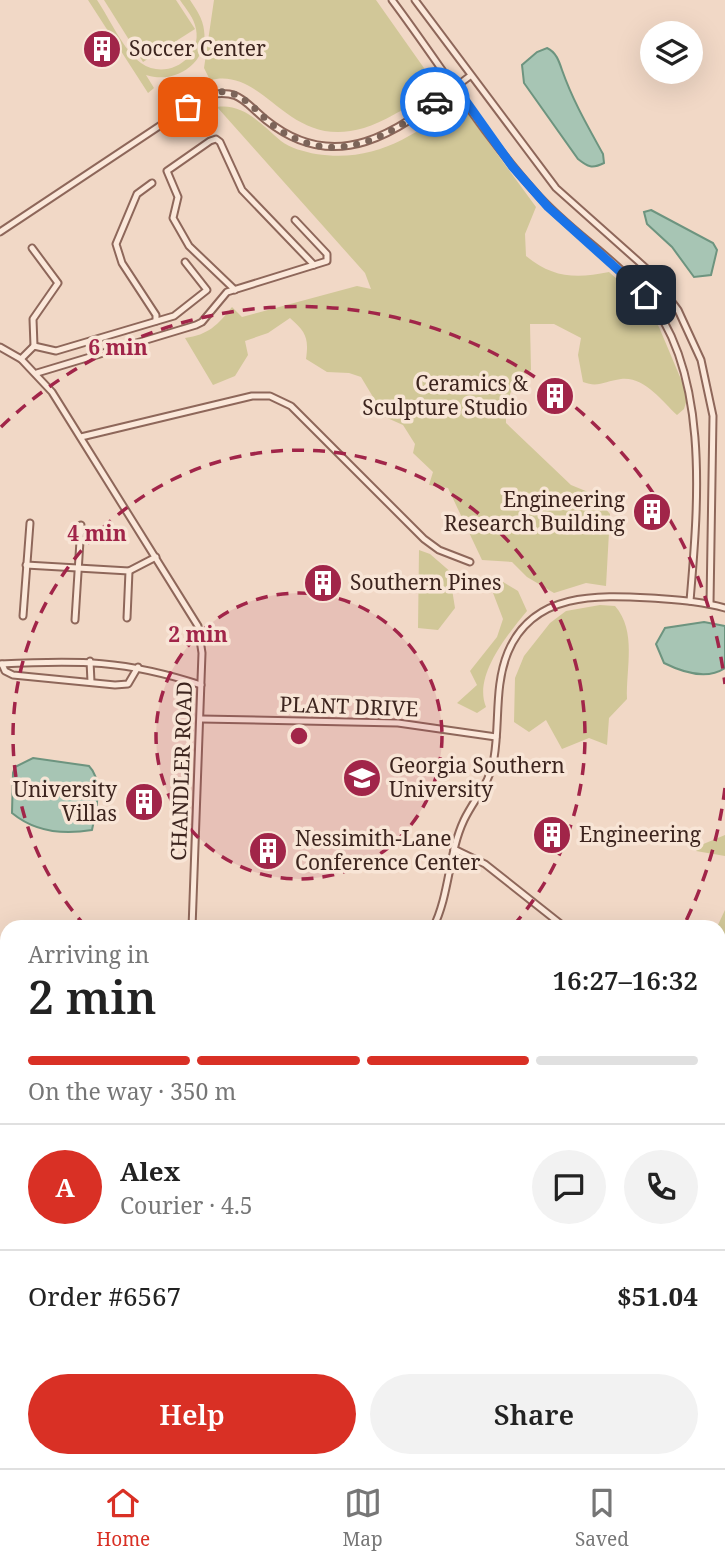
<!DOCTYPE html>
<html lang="en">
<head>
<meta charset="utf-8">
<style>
	:root { --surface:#fff; --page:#f2f2f2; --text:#222; --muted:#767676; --line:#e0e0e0; --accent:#d93025 }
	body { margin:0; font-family:"Noto Serif",serif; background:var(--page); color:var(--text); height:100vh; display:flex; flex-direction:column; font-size:26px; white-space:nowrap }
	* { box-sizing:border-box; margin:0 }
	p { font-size:23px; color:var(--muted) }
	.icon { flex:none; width:38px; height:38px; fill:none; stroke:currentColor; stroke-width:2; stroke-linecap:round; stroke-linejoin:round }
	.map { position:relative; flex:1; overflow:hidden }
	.sheet { position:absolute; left:0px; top:920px; width:726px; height:548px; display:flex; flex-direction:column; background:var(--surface); border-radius:21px 21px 0 0; box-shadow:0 7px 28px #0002 }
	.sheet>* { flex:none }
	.buttons { position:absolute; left:640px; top:21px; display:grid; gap:14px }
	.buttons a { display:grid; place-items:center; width:63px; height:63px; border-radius:50%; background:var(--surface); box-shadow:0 7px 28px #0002; font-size:35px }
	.pin { position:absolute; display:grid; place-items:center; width:60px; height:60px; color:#fff; margin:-30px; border-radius:14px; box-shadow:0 4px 10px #0006 }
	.courier { position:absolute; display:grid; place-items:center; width:70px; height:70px; margin:-35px; border:5px solid #1a73e8; border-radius:50%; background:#fff; color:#222; box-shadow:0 2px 9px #0007 }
	.head em { font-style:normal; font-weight:600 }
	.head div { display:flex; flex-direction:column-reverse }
	.head { display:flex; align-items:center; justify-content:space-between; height:119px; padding:0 28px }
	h1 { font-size:46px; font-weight:600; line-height:52px }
	.bar { display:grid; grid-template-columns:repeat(4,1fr); gap:10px 7px; align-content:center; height:84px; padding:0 28px }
	.bar i { height:9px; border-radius:5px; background:var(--line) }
	.bar .selected { background:var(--accent) }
	.bar p { grid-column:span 4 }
	.line { display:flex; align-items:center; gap:18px; padding:0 28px; border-top:2px solid var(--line) }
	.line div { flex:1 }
	.round { display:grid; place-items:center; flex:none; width:74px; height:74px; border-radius:37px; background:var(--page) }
	.action { display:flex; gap:14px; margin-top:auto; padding:14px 28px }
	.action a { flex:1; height:80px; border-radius:42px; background:var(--accent); color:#fff; font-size:28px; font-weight:600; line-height:80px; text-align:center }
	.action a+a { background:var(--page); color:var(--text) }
	.tab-bar { display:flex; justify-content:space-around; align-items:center; height:98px; border-top:2px solid var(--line); background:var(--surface); font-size:19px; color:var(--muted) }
	.tab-bar a { display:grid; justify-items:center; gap:4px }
	.tab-bar .selected { color:var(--accent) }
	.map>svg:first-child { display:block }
	.green { fill:#d1c798 }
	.water { fill:#a7c5b4; stroke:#6d947f; stroke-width:2 }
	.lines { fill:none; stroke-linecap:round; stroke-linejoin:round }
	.street-casing { stroke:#8e675a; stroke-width:9 }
	.street { stroke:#fbe8da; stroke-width:5 }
	.done { stroke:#7c6459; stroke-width:7; stroke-dasharray:0 12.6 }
	.route { stroke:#1a73e8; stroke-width:9 }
	.ring { fill:none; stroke:#a12549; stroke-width:3.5; stroke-dasharray:12 9 }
	.labels { text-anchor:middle; stroke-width:7; stroke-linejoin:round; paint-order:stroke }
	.poi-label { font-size:21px; fill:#3d251f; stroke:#f8e5d6; text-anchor:start }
	.street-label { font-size:21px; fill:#3d251f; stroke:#f8e5d6 }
	.centre { fill:#a12549; stroke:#f8e5d6; stroke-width:3.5 }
	.ring-label { font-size:21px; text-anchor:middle; font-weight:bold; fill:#a12549; stroke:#f8e5d6; stroke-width:7; stroke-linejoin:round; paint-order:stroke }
</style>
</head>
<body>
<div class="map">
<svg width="725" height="1468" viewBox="0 0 725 1468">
	<rect width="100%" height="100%" fill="#f1d8c6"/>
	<!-- green -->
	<g class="green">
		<path d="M88,0h9c13,19 26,50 44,63 25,18 61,-4 55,-34 -2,-11 -10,-20 -16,-29h10c6,9 13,19 14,30 5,32 -28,55 -58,45l8,13 -6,5z"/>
		<polygon points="104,0 176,0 195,29 143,62"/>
		<path d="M214,0h162l55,78c-4,19 -19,27 -36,36 -104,60 -122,-50 -185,-34l-6,-12z"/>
		<path d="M459,102l77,105 -11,27 1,22c27,22 50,23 83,16l33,29 17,26 29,69 -4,13 -7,6c-15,-14 -33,-39 -56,-36 -16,2 -23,9 -38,3l-5,-27 3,-17 -27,-14h-24l1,46c-21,14 -25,29 -25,53l65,62 22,9 17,20 -4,72 -20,-3 -32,10 -27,-16 -15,-15 -30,-2 -34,-72 -19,-3 4,-13 -20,-19 2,-9 -12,-19 -18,-8 -24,-40 -12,-4 -22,-1 -21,-13c3,-21 0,-27 -16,-41l-22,15 -23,8 3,14 -13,21 -22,9 -28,-47c23,-3 33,-13 47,-31l10,10 115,-31 14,3 -6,-16 -148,-166c27,-4 45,18 64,34 9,7 24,11 35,13 59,9 98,-18 143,-52z"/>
		<polygon points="419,550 430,554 453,574 451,583 455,608 438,630 418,628"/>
		<path d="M495,577l23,14 9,20c-19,23 -54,65 -41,96l-9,6 -20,-10 20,-18 -7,-14 27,-34 6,-18 -13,-34z"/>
		<path d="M600,605l15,1c22,25 11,62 12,93l-18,19 -2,27 -18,-7 -27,11 -16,-29 -17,12 -15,-10 1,-44 9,-22 26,-33 16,-12z"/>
		<polygon points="725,835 725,856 696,851 701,845"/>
		<polygon points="725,910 725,952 719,949 717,927"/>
		<polygon points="719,1312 725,1315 725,1468 641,1468 628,1461 719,1461"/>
	</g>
	<!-- water -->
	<g class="water">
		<path d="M547,48c9,4 12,13 15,22 11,31 25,55 41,84l1,9c-12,6 -16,4 -26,-4l-54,-76 -2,-18 15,-13z"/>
		<polygon points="651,210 713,243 717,250 711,275 694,277 672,247 647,224 644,212"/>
		<path d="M704,622l21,4v42c-18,12 -43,4 -61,-5l-8,-19 9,-16z"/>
		<path d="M33,758l56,8c15,15 7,44 3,64 -29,5 -57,2 -80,-17l1,-40 2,-6z"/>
	</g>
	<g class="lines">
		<defs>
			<g id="street">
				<path d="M392,0c48,64 90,133 143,192 33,38 77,64 109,101 67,77 54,213 46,308"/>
				<polyline points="415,0 556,188 648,270 678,310 701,360 713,416 710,604"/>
				<polyline points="152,183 137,194 116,244 122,263 156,315 156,321"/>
				<path d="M0,232l206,-137c34,-6 36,5 60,25 77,62 141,3 204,-44"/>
				<polyline points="32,248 58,283 33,319 34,346"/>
				<polyline points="235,290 189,246 173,218 178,197 167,171 210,141 216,139 220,142 242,190 314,265"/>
				<polyline points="0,347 21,359 52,392 198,626 202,653 192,928"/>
				<polyline points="21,359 34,346 56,351 174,316 207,290 185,262"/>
				<polyline points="37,373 196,325 202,322 227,292 327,261 327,254 295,220"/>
				<polyline points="81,437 252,396 270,396 291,406 424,539 439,550 470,562"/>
				<polyline points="26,565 129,571 156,557"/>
				<polyline points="23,616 30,523"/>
				<polyline points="127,618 129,571"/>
				<polyline points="75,620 81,525"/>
				<polyline points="90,661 91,682"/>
				<path d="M0,664c79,-4 125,-4 201,21"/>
				<polyline points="2,664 5,671 13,675 115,685 128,684 138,667"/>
				<polyline points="201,719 398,723 496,737"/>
				<polyline points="454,849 485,864 562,925"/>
				<path d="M433,928c17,-34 15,-74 31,-108 10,-21 27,-38 30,-62 6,-35 0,-72 14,-106 25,-60 89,-57 143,-54 25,2 50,3 74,10"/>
				<polyline points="0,1029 7,1030"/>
				<polyline points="719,1165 723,1170 719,1183"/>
				<polyline points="0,1212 7,1212"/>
				<polyline points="719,1312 725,1315"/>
				<polyline points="0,1400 7,1405"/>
				<polyline points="0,1448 7,1438"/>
				<polyline points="628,1461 641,1468"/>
				<polyline points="54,1468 54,1461"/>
				<polyline points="307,1468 317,1461"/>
			</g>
		</defs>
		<!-- street casing -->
		<use href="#street" class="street-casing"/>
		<!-- street -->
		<use href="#street" class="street"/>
	</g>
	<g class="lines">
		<!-- done -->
		<path class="done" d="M188,107c12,-8 24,-17 39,-15 20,4 32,23 47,34 58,43 112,13 161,-24"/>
		<!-- route -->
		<polyline class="route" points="435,102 456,87 512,166 548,207 646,295"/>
	</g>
	<!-- distance rings -->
	<circle cx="299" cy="736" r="143" fill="#a12549" fill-opacity=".12"/>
	<g class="ring">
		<circle cx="299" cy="736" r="143"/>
		<path d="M86 927A286 286 0 1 1 512 927"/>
		<path d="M725 788A429 429 0 0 1 683 927M1 427A429 429 0 0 1 725 684"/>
	</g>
	<!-- icons -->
	<defs>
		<symbol id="building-disc" viewBox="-11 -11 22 22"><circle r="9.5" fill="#a12549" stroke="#f8e5d6"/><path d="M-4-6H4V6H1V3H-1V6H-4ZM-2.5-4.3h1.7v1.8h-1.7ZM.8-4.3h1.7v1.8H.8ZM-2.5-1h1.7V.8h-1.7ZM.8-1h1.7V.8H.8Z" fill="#fff"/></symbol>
		<symbol id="university-disc" viewBox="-11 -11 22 22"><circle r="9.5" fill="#a12549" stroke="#f8e5d6"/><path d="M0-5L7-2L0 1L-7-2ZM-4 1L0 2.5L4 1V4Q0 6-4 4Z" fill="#fff"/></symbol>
	</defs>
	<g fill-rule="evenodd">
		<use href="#building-disc" x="80" y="27" width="44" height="44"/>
		<use href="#building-disc" x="533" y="374" width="44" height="44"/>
		<use href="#building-disc" x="630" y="490" width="44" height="44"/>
		<use href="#building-disc" x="301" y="561" width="44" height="44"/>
		<use href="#university-disc" x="340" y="756" width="44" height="44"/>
		<use href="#building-disc" x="122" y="780" width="44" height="44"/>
		<use href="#building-disc" x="530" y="813" width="44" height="44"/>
		<use href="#building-disc" x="246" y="829" width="44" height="44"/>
	</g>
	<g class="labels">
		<!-- poi labels -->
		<g class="poi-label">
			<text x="129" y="56">Soccer Center</text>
			<text x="528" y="391" text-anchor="end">Ceramics &amp;<tspan x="528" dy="24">Sculpture Studio</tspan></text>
			<text x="625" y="507" text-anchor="end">Engineering<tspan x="625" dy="24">Research Building</tspan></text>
			<text x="350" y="590">Southern Pines</text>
			<text x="389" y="773">Georgia Southern<tspan x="389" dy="24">University</tspan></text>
			<text x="117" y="797" text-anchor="end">University<tspan x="117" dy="24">Villas</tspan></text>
			<text x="579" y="842">Engineering</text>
			<text x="295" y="846">Nessimith-Lane<tspan x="295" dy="24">Conference Center</tspan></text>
		</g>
		<!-- street labels -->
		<g class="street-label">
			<text transform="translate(349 707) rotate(2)" y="7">PLANT DRIVE</text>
			<text transform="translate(182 771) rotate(-88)" y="7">CHANDLER ROAD</text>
		</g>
	</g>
	<circle cx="299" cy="736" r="10" class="centre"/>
	<g class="ring-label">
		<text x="118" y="355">6 min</text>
		<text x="97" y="541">4 min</text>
		<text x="198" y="642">2 min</text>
	</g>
</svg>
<div class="buttons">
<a><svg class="icon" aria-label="layers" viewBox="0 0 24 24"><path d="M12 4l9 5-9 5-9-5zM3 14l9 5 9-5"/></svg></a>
</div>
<div class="pin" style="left:188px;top:107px;background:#ea580c"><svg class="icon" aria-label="bag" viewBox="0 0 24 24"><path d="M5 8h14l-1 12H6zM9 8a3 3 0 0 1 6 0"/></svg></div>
<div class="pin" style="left:646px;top:295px;background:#1f2937"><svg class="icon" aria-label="home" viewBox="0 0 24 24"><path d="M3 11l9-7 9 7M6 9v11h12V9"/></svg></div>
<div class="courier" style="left:435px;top:102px"><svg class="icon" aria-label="car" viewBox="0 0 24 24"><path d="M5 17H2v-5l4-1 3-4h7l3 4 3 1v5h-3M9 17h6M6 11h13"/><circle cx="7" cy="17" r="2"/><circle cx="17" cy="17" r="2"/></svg></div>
<section class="sheet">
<div class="head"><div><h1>2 min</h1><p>Arriving in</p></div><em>16:27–16:32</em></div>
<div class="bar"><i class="selected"></i><i class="selected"></i><i class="selected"></i><i></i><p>On the way · 350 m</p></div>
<div class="line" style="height:126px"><b class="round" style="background:var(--accent);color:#fff">A</b><div><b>Alex</b><p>Courier · 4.5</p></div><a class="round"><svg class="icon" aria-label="chat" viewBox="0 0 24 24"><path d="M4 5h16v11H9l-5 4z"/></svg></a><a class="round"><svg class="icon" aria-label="phone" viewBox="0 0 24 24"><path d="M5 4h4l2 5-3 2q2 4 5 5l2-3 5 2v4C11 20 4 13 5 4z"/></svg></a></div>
<div class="line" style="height:91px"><div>Order #6567</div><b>$51.04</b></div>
<div class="action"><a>Help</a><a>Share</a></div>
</section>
</div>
<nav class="tab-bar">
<a class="selected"><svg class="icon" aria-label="home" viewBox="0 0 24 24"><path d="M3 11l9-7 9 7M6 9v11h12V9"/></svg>Home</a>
<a><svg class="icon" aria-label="map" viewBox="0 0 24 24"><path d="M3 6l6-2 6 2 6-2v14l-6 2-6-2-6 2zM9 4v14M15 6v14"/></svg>Map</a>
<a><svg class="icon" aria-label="saved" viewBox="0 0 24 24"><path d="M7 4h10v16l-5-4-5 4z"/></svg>Saved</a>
</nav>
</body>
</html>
